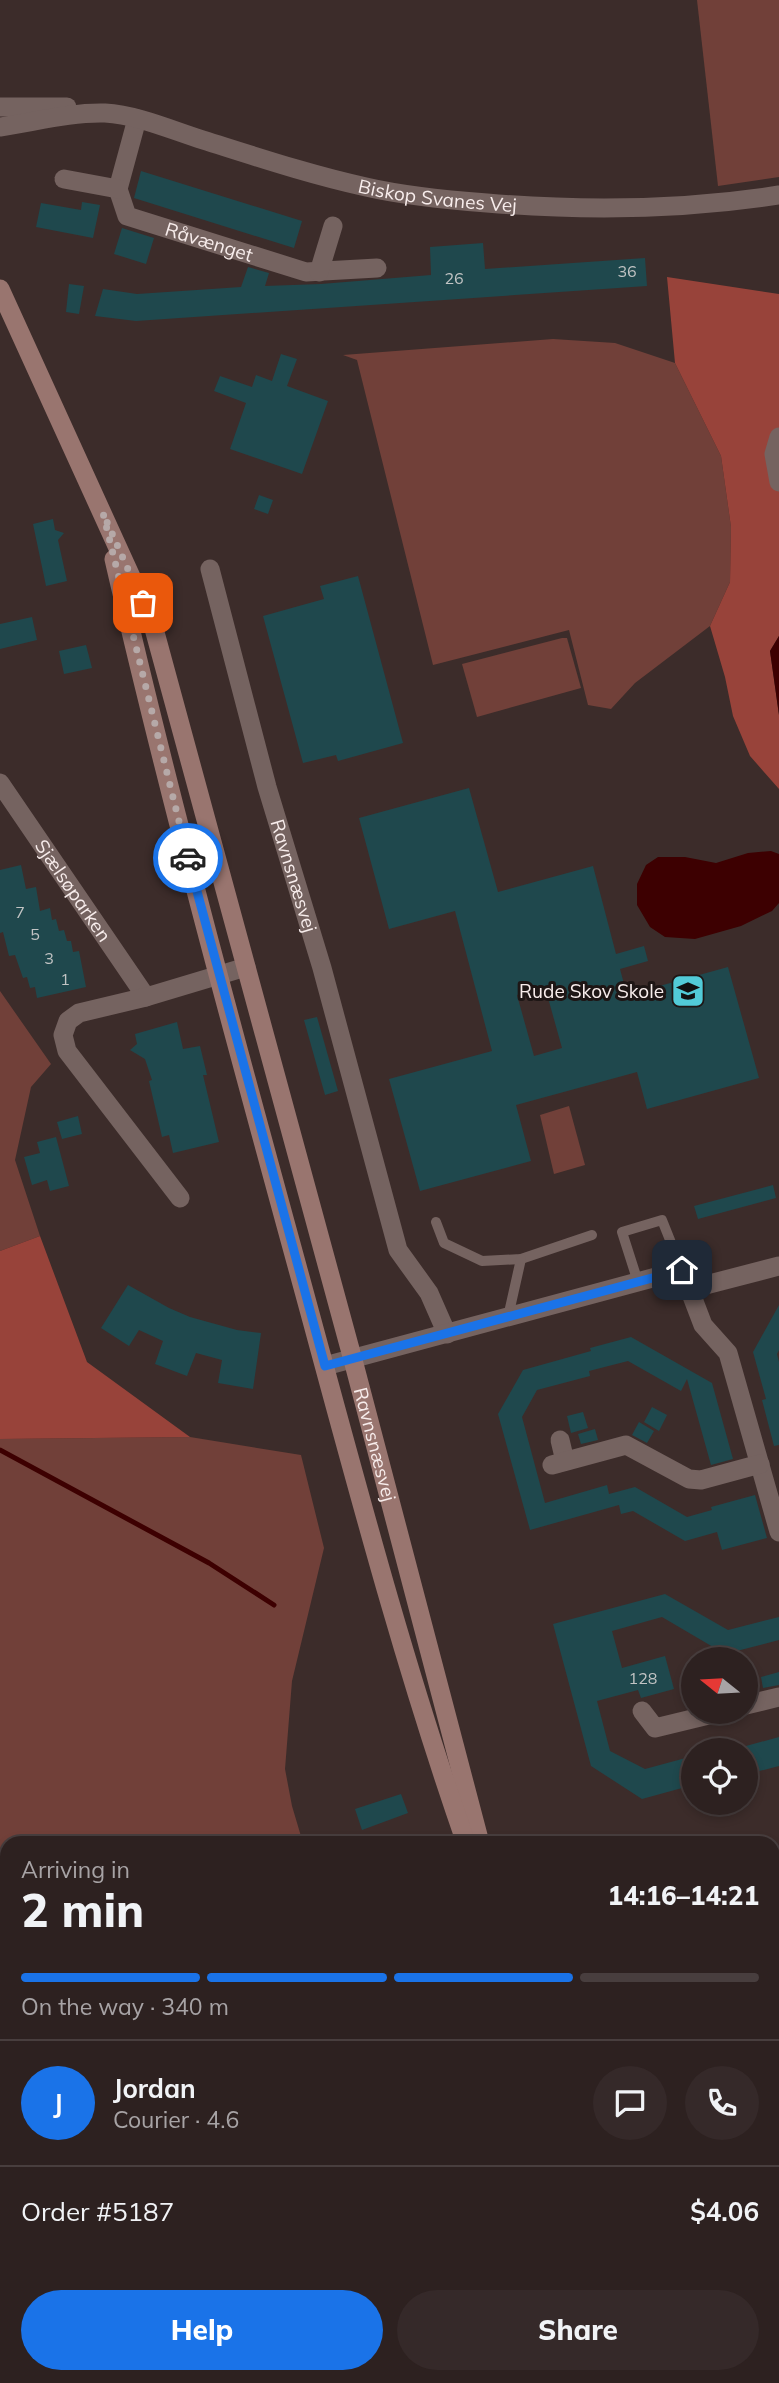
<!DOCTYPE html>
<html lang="en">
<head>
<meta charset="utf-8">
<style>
	:root { --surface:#2d2120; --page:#352929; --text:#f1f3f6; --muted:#a7a3a5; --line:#483e3e; --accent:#1a73e8 }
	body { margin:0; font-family:Mulish,sans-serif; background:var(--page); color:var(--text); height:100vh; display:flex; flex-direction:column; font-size:26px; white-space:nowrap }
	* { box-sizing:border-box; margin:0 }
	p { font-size:23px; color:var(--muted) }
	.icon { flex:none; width:38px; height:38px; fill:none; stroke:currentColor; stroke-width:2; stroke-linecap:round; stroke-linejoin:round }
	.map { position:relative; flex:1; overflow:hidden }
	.drawer { position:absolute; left:0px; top:1836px; width:780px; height:548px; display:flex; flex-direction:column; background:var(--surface); border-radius:21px 21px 0 0; box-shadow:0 4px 10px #0003,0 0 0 2px var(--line) }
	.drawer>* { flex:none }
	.needle { width:46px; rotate:288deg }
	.buttons { position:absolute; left:681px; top:1647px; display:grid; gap:14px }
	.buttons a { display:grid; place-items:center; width:77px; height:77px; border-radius:50%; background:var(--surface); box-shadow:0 4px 10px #0003,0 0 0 2px var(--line); font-size:35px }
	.pin { position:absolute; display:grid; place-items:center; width:60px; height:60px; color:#fff; margin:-30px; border-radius:14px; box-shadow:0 4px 10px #0006 }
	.courier { position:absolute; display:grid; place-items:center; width:70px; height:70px; margin:-35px; border:5px solid #1a73e8; border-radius:50%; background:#fff; color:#222; box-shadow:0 2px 9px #0007 }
	.summary em { font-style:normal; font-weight:800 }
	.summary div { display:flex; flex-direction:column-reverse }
	.summary { display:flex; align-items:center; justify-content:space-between; height:119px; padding:0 21px }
	h1 { font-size:46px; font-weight:800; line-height:52px }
	.bar { display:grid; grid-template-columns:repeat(4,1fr); gap:10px 7px; align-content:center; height:84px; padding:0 21px }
	.bar i { height:9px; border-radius:5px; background:var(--line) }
	.bar .active { background:var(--accent) }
	.bar p { grid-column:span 4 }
	.line { display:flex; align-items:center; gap:18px; padding:0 21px; border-top:2px solid var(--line) }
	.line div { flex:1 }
	.round { display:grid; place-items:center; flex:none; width:74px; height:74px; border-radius:37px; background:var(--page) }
	.primary-button { display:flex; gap:14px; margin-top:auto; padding:14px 21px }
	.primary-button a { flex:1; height:80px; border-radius:42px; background:var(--accent); color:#fff; font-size:28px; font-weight:800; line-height:80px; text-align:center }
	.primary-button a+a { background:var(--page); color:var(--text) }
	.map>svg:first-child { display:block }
	.green { fill:#714039 }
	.forest { fill:#98433a }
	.water { fill:#3d0001 }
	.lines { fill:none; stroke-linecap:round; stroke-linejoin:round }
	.stream { stroke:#3d0001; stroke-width:5 }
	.building { fill:#1f484d; fill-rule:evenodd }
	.service { stroke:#756360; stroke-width:10 }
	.minor { stroke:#756360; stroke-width:19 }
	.secondary { stroke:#99756f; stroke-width:19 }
	.done { stroke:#b6a9a8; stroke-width:7; stroke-dasharray:0 12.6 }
	.route { stroke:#1a73e8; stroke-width:9 }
	.labels { text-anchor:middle; stroke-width:6; stroke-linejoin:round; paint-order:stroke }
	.number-label { font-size:16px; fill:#c2c4c4 }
	.street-label { font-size:19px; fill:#f8edec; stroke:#1e1615 }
	.poi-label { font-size:19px; fill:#f8edec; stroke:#1e1615; text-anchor:end }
</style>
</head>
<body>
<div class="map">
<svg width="779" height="2383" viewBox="0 0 779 2383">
	<rect width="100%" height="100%" fill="#3c2c2a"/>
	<!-- green -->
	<g class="green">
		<polygon points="697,0 779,0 779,177 718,186"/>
		<polygon points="553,339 615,343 675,363 721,456 731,527 730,582 710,626 635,683 611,709 588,705 569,630 433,665 357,360 343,355"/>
		<polygon points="562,638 567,638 581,688 477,717 462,664"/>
		<polygon points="0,991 51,1064 31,1087 15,1160 40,1236 0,1251"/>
		<polygon points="569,1106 585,1165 554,1174 540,1115"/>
		<polygon points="190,1437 301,1455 324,1548 292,1681 285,1769 292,1806 303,1843 7,1843 7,2168 0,2164 0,1439"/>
	</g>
	<!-- forest -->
	<g class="forest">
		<polygon points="667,277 779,294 779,636 770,651 779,715 779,789 750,756 733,716 725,677 710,626 730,582 731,527 721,456 675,363"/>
		<polygon points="40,1236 87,1362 190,1437 0,1439 0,1251"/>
	</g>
	<!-- water -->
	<g class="water">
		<polygon points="779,636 779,715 770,651"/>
		<polygon points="771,851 779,854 779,903 772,911 741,926 695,939 665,937 650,927 637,905 637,884 646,865 658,857 685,857 716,863 748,853"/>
	</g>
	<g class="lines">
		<!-- stream -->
		<polyline class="stream" points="0,1450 209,1563 274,1605"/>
	</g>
	<!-- building -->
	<g class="building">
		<polygon points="141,171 302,221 294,248 134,198"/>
		<polygon points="82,202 100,205 93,238 36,227 41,203 81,210"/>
		<polygon points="122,228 154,238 146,264 114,254"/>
		<polygon points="483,243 485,269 645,258 647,286 136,321 95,316 103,289 137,294 241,287 248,267 269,273 265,286 321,284 431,275 430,247"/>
		<polygon points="69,284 84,286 79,314 66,312"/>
		<polygon points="281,354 297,359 287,386 328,401 302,474 230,449 246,403 214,391 220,376 252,387 256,375 272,381"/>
		<polygon points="259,495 273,500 268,514 254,509"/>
		<polygon points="53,519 55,530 64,533 58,540 67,581 46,586 33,524"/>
		<polygon points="358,576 403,743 338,761 336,755 303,763 263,616 324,599 320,586"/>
		<polygon points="32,617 37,640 0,649 0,624"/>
		<polygon points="86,645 92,668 64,674 59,651"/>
		<path d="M469,788l29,104 95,-26 23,88 28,-8 4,15 -28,8 7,26 101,-28 31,111 -112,31 -10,-37 -121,33 15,56 -111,30 -31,-112 103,-28 -37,-140 -66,18 -30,-111zM545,987l17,61 -28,8 -17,-61z"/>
		<polygon points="21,865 26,889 36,887 40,911 50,908 52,920 56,919 59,931 64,930 67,941 71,941 73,952 79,951 86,987 37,998 35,987 30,988 27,977 23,978 15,955 9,956 3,932 0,933 0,870"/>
		<polygon points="317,1017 338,1091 325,1095 304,1020"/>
		<polygon points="177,1022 183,1049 200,1046 207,1075 203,1075 219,1142 173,1153 169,1135 162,1137 149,1081 152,1080 145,1059 130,1050 137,1044 135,1034"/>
		<polygon points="78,1116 82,1134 62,1139 57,1122"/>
		<polygon points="56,1137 69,1186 50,1191 47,1180 32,1185 24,1157 40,1153 37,1142"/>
		<polygon points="773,1185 776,1198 698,1219 694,1206"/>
		<polygon points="128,1285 169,1308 190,1317 237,1330 261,1333 253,1389 218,1383 222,1360 196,1353 187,1376 155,1364 163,1341 139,1330 129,1346 101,1328"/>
		<polygon points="779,1305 779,1350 777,1354 779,1362 779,1445 774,1446 762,1400 766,1399 753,1352"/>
		<polygon points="631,1337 712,1383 733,1459 711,1465 687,1379 681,1391 628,1361 589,1371 590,1376 537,1390 522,1417 545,1503 607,1485 609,1494 635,1487 687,1517 712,1510 711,1507 755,1495 767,1538 722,1550 717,1532 685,1541 633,1511 621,1514 619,1505 530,1530 498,1414 523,1370 591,1351 590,1348"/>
		<polygon points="652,1407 667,1415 659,1431 644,1422"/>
		<polygon points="583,1412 588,1428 571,1433 567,1416"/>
		<polygon points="639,1422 654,1431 647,1443 632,1435"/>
		<polygon points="595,1429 598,1440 581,1444 578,1434"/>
		<polygon points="665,1594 728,1630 779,1617 779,1640 725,1654 662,1617 612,1631 622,1668 665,1656 674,1689 641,1698 638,1690 597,1701 610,1751 645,1769 693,1756 693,1785 642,1799 591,1766 553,1624"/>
		<polygon points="779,1672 779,1685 763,1688 761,1677"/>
		<polygon points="779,1737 779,1766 748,1774 746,1763 746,1746"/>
		<polygon points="401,1794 408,1813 362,1830 355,1809"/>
	</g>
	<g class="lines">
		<!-- service -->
		<g class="service">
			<polyline points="436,1222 444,1243 482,1261 521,1259 592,1235"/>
			<polyline points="638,1282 622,1232 662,1220 682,1270"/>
			<polyline points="508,1317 521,1259"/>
		</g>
		<!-- minor -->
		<g class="minor">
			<polyline points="0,107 67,107"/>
			<path id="s1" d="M137,119l-19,70 9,27 179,56 71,-4"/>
			<path id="s2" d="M0,127c34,-5 71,-15 105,-14 33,2 66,17 98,27 54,17 108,35 163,47 39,9 81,13 121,16 97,8 196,7 292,-8"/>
			<polyline points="64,179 118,189"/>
			<polyline points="319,272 333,226"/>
			<polyline points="779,437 774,454 779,482"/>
			<path id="s3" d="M210,569l57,218 55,181 76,282 31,43 18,41"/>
			<path id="s4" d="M0,783l146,214"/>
			<polyline points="180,1198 67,1051 63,1035 68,1021 79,1013 146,997 246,967"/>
			<polyline points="690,1289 779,1266"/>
			<polyline points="325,1366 682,1270 703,1325 728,1353 779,1532"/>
			<polyline points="560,1440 565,1461"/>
			<polyline points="552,1465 626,1445 689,1479 701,1480 760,1464"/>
			<polyline points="746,1705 779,1697"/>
			<polyline points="642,1711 655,1728 721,1712"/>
			<polyline points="0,2290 7,2293"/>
			<polyline points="439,2376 442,2383"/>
			<polyline points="474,2376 476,2383"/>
			<polyline points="667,2376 670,2383"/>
			<polyline points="272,2383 286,2376"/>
		</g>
		<!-- secondary -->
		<g class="secondary">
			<path id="s5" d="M0,289l153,336 200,735 127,483"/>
			<path d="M114,559c56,243 122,484 188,725 51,187 100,376 164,559"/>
			<polyline points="631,2376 633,2383"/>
		</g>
	</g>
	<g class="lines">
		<!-- done -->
		<polyline class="done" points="143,603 103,513 188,858"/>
		<!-- route -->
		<polyline class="route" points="188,858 325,1366 682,1270"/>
	</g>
	<!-- icons -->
	<defs>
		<symbol id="school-square" viewBox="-11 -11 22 22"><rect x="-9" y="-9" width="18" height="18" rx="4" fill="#52cbd8" stroke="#1e1615"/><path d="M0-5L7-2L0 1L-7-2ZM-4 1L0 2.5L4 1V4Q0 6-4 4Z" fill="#111"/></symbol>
	</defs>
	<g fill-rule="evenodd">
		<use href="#school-square" x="669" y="972" width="38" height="38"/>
	</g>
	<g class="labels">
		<!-- number labels -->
		<g class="number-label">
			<text x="627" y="277">36</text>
			<text x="454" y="284">26</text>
			<text x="20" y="918">7</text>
			<text x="35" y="940">5</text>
			<text x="49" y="964">3</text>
			<text x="65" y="985">1</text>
			<text x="643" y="1684">128</text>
		</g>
		<!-- street labels -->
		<g class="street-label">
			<text dy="7" stroke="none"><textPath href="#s2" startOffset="450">Biskop Svanes Vej</textPath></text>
			<text dy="7" stroke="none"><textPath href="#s1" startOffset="187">Råvænget</textPath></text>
			<text dy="7" stroke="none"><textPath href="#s3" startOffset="318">Ravnsnæsvej</textPath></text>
			<text dy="7" stroke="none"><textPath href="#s4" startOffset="130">Sjælsøparken</textPath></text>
			<text dy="7" stroke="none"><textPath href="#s5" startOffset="1218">Ravnsnæsvej</textPath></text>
		</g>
		<!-- poi labels -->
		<g class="poi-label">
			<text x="664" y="998">Rude Skov Skole</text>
		</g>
	</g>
</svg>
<div class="buttons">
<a><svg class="needle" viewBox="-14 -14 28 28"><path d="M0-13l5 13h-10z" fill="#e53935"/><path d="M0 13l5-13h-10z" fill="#a7a3a5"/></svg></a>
<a><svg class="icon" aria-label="locate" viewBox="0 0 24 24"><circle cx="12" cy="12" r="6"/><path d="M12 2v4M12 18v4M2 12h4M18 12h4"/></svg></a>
</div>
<div class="pin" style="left:143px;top:603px;background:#ea580c"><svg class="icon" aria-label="bag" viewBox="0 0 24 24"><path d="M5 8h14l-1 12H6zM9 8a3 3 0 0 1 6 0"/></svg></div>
<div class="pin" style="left:682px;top:1270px;background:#1f2937"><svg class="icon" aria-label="home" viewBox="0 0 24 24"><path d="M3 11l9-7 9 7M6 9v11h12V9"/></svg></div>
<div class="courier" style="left:188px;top:858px"><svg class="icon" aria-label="car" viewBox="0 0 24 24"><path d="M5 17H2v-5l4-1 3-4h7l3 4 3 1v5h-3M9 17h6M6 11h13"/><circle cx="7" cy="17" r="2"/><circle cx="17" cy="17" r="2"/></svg></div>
<section class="drawer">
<div class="summary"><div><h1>2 min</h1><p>Arriving in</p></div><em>14:16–14:21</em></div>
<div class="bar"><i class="active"></i><i class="active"></i><i class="active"></i><i></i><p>On the way · 340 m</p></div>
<div class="line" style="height:126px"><b class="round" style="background:var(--accent);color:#fff">J</b><div><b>Jordan</b><p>Courier · 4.6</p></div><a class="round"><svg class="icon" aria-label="chat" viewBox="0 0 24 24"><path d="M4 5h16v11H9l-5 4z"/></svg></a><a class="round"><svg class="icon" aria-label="phone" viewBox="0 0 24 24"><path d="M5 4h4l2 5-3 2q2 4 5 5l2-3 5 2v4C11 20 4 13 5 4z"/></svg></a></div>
<div class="line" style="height:91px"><div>Order #5187</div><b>$4.06</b></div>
<div class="primary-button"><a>Help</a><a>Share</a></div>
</section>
</div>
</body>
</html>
